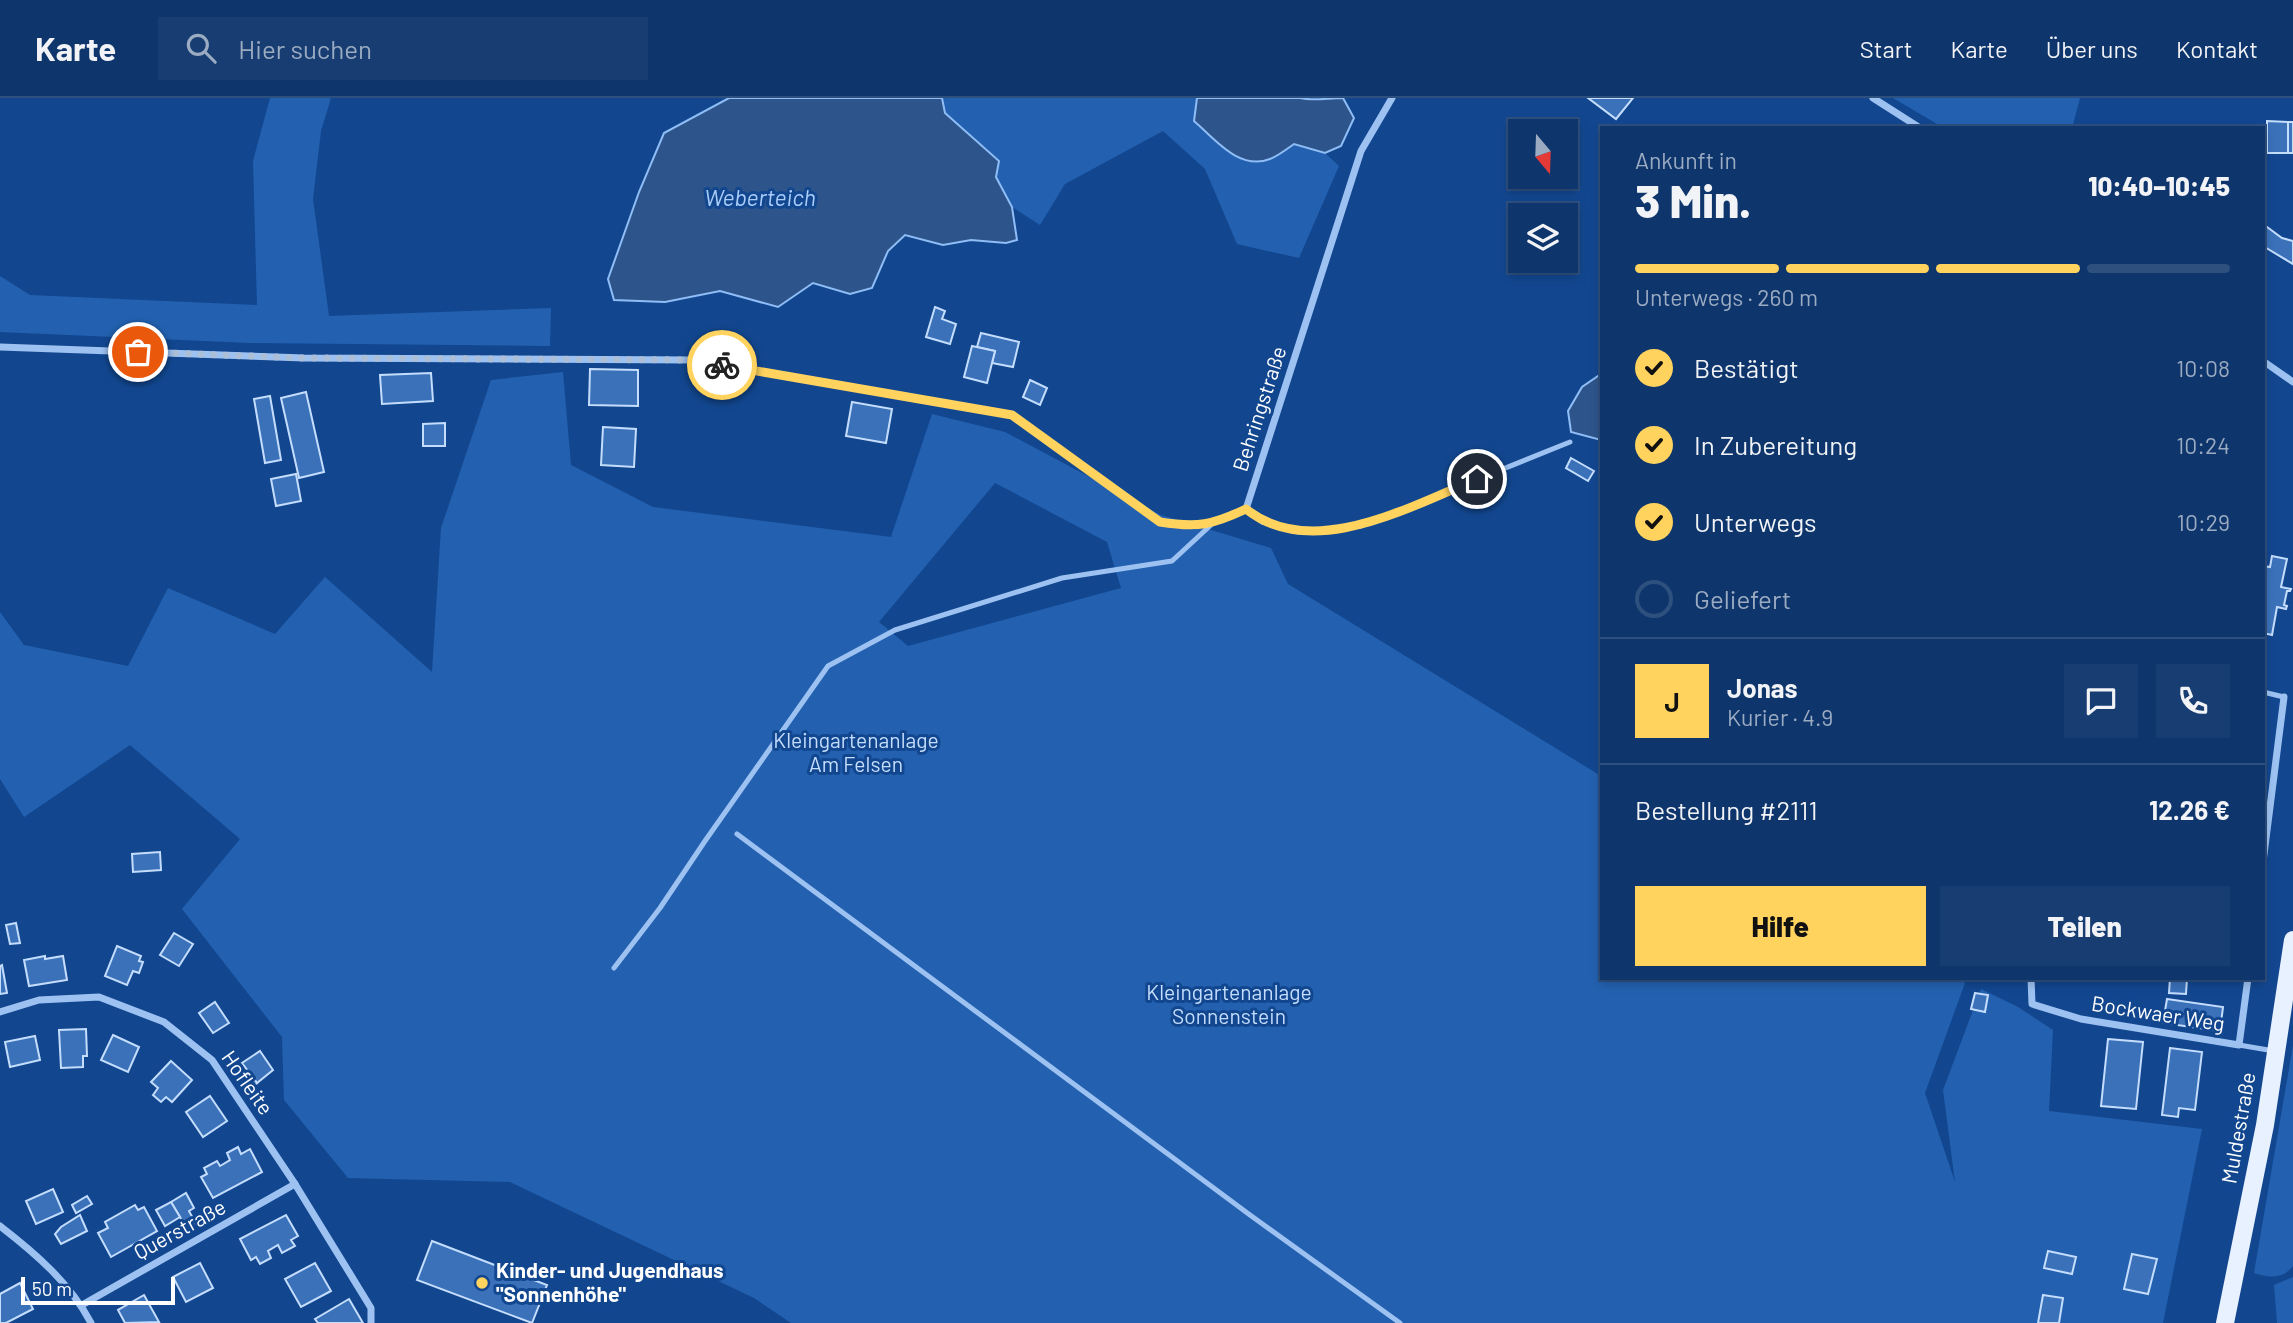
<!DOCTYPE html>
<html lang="de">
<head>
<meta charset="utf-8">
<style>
	:root { --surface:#0e356c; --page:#173d72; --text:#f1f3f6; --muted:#9babc2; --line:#2e507f; --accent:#ffd35e }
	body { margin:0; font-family:Barlow,sans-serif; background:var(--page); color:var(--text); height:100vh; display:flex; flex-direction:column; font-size:26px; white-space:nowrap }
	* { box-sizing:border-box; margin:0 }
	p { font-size:23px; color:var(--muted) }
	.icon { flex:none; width:38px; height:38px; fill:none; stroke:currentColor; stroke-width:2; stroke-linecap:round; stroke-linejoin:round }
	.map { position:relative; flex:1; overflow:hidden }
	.side { position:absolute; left:1600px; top:28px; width:665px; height:854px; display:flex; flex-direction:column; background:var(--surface); border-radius:0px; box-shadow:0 4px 10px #0003,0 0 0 2px var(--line) }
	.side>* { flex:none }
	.needle { width:46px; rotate:161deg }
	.tools { position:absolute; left:1508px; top:21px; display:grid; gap:14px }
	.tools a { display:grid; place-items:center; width:70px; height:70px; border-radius:0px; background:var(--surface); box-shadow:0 4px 10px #0003,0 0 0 2px var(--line); font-size:35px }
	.scale { position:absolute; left:21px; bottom:18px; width:154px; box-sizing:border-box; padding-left:7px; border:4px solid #fff; border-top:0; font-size:19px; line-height:24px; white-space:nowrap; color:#fff; -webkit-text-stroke:5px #124790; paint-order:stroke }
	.pin { position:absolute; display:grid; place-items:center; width:60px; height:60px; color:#fff; margin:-30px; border:4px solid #fff; border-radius:50%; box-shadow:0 2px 7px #0007 }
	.courier { position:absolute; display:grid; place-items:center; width:70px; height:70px; margin:-35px; border:5px solid #ffd35e; border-radius:50%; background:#fff; color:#222; box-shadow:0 2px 9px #0007 }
	.head em { font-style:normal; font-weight:800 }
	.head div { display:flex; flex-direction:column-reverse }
	.head { display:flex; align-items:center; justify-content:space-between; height:119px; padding:0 35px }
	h1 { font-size:46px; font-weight:800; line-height:52px }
	.bar { display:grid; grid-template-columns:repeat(4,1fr); gap:10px 7px; align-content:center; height:84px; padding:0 35px }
	.bar i { height:9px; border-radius:5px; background:var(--line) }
	.bar .active { background:var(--accent) }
	.bar p { grid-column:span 4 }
	.line { display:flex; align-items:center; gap:18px; padding:0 35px; border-top:2px solid var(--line) }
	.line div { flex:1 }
	.round { display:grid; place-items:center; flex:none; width:74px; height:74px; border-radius:0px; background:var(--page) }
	ol { padding:0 35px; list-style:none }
	li { display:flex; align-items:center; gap:21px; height:77px }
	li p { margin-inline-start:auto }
	li .icon { padding:7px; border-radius:50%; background:var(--accent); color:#111; stroke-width:4 }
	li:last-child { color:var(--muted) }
	li i { width:38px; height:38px; border:4px solid var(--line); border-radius:50% }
	.cta { display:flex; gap:14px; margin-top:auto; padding:14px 35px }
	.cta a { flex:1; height:80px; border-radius:0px; background:var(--accent); color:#111; font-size:28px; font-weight:800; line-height:80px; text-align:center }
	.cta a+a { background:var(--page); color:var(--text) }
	header { display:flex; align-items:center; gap:42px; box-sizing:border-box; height:98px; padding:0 35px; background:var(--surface); border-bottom:2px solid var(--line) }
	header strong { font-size:33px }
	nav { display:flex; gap:38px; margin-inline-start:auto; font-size:24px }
	.search { width:490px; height:63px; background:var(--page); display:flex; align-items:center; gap:18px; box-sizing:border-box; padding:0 24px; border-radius:0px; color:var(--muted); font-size:26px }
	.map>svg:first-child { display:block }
	.green { fill:#2361b0; fill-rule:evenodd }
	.water { fill:#2e558b; stroke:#8fbdf6; stroke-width:2 }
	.building { fill:#3a71b9; stroke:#c4ddfd; stroke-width:2 }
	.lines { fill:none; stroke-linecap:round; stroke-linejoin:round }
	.service { stroke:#9dc2f2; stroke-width:5 }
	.minor { stroke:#9dc2f2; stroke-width:7 }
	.primary { stroke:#e8f1ff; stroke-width:18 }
	.done { stroke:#acbfd8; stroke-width:7; stroke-dasharray:0 12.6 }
	.route { stroke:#ffd35e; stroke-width:9 }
	.poi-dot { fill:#ffd35e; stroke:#124790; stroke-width:2.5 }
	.labels { text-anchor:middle; stroke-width:6; stroke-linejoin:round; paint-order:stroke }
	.street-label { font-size:21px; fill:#fff; stroke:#124790 }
	.park-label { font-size:21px; fill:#c4ddfd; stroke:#124790 }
	.poi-label { font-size:21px; font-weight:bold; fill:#fff; stroke:#124790; text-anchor:start }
	.water-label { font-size:23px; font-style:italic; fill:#a9cdf9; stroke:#124790 }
</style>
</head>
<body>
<header>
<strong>Karte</strong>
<div class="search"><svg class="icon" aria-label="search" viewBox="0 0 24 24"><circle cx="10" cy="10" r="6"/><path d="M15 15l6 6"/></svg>Hier suchen</div>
<nav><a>Start</a><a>Karte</a><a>Über uns</a><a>Kontakt</a></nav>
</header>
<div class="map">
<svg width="2293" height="1225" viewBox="0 0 2293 1225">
	<rect width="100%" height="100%" fill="#124790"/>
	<!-- green -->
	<g class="green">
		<polygon points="270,0 331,0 321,33 313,101 329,218 551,210 550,248 251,245 0,234 0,178 30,197 257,207 253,63"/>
		<path d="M942,0h255l-3,23c21,18 45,50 76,38 8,-3 17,-10 24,-15l31,9 14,13 -40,92 -62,-14 -32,-75 -42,-38 -98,53 -25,41 -28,-18 -16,-30 -28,-43 -23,-21z"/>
		<polygon points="1893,0 2080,0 2072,30 1944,30"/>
		<path d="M563,274l8,93 82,42 238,30 41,-123 73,18 156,83 110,33 17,36 313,192v202h353l11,5 -40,110 30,89 -12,-92 38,-101 37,18 35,23 -4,81 153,18 -39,194h-1372l-37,-25 -244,-116 -162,-4 -64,-78 -2,-63 -100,-128 58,-70 -110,-94 -106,72 -24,-38v-167l24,33 104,21 40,-78 107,46 50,-57 107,95 9,-144 50,-148zM995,385l112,59 14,46 -213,58 -29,-24z"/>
		<path d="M2293,947v221c-10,13 -24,12 -39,7z"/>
		<polygon points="2293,1179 2293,1225 2277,1225 2274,1187"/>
	</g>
	<!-- water -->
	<g class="water">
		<polygon points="729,0 942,0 945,15 999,63 996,79 1012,109 1017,142 1006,145 971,142 943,147 905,137 888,153 872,190 850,196 813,185 778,209 720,193 665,204 614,202 608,181 639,94 664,35"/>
		<path d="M1197,0h103c14,3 28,0 43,0l11,20 -13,28 -16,7 -31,-9c-7,5 -16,12 -24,15 -31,12 -55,-20 -76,-38z"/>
		<polygon points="1601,276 1601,342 1571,334 1568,313 1582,289"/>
	</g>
	<!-- building -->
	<g class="building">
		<polygon points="1588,0 1633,0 1616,21"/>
		<polygon points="2267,23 2288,24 2288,55 2267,55"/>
		<rect x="2288" y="24" width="5" height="31"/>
		<polygon points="2263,126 2282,140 2293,143 2293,166 2263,148"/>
		<polygon points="935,209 945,213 942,221 956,226 950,246 926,239"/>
		<polygon points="981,235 1019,244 1013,269 992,265 995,253 977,249"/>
		<polygon points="972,248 995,253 987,285 964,279"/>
		<polygon points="590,271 638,272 638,308 589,307"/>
		<polygon points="431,275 433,303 382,306 380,277"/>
		<polygon points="1030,282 1047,290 1040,307 1023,299"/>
		<polygon points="306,294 324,374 299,380 281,300"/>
		<polygon points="270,298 281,362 265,365 254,301"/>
		<polygon points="852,304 892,311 886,345 846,338"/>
		<polygon points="445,325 445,348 423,348 423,326"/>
		<polygon points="603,329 636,331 634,369 601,367"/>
		<polygon points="1571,360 1594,373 1588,383 1566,370"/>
		<polygon points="296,376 301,403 276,408 271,381"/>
		<polygon points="2272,458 2287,461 2281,489 2291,491 2290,493 2287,493 2284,507 2287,508 2286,511 2277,509 2272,537 2263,535 2263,468 2270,469"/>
		<polygon points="160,754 161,772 133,774 132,756"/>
		<polygon points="16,825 20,845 10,846 6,827"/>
		<polygon points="174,835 193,846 179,868 160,857"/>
		<polygon points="117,848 141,858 139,863 143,864 139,875 133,873 127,887 105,878"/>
		<polygon points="45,858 45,861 63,858 67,882 29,888 24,862"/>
		<polygon points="2,867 7,895 0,896 0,868"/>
		<polygon points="2170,880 2187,880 2186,896 2169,895"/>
		<polygon points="1975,895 1988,897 1985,914 1971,911"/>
		<polygon points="2167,901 2223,909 2220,933 2163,925"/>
		<polygon points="215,904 229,925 213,935 199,915"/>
		<polygon points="86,931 87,958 83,958 83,969 61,970 59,932"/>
		<polygon points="113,937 139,949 128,974 101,962"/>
		<polygon points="35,938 40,962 10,969 5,944"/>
		<polygon points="2108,941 2143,944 2136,1011 2101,1008"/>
		<polygon points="2170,950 2202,954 2195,1012 2179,1010 2178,1019 2162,1017"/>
		<polygon points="260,953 273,972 257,985 242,965"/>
		<polygon points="171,963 192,982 172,1004 166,999 161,1004 153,997 158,990 151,984"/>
		<polygon points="249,975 257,985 246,994 237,983"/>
		<polygon points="210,998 227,1023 203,1039 186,1014"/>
		<polygon points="238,1049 241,1056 250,1051 262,1074 213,1100 201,1079 207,1076 204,1070 217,1063 220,1068 230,1062 227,1055"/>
		<polygon points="53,1091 63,1114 36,1126 26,1103"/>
		<polygon points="186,1095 194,1110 189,1113 196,1126 187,1131 171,1104"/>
		<polygon points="87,1098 92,1106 76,1115 72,1107"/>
		<polygon points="171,1104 180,1119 165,1128 156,1112"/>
		<polygon points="135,1107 138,1112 144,1109 157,1133 111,1159 98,1135 108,1130 105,1124"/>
		<polygon points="80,1117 87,1133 61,1146 55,1136 61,1129"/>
		<polygon points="286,1117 298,1138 291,1142 295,1148 282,1155 278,1147 268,1153 271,1160 260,1166 256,1159 251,1162 240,1141"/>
		<polygon points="432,1143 547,1187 532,1225 417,1182"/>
		<polygon points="2048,1153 2076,1159 2072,1176 2044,1170"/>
		<polygon points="2132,1156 2157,1161 2148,1196 2124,1191"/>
		<polygon points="200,1165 213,1190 186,1204 173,1179"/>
		<polygon points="315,1165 331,1193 301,1209 285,1181"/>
		<polygon points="20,1185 33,1211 6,1225 0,1225 0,1196"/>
		<polygon points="144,1197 159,1224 125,1225 118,1212"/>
		<polygon points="2043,1197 2063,1200 2059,1225 2038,1225"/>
		<polygon points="349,1201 363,1225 318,1225 315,1221"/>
	</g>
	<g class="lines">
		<!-- service -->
		<g class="service">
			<polyline points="1246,411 1262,424 1298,434 1361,428 1570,344"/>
			<polyline points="2263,594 2284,599"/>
			<polyline points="737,736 1250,1117 1400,1225"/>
			<polyline points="614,870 660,810 705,743 828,568 895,532 1062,480 1172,463 1212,426"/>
			<polyline points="2239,947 2274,953"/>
		</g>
		<!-- minor -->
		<g class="minor">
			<polyline points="1873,0 1920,30"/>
			<path d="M0,249l304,11 390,2 318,55 148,107c38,6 52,3 86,-13l115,-358 31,-53"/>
			<polyline points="2263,263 2293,284"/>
			<polyline points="2263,764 2284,599"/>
			<polyline points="2031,880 2032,906 2081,921 2239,947 2248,880"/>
			<polyline points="0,914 39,902 99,899 164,924 212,962 295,1086 371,1210 371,1225"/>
			<path d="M0,1128c35,27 70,57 91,97"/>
			<polyline points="82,1207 295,1086"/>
		</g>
		<!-- primary -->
		<polyline class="primary" points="2225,1225 2265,1027 2293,842"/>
	</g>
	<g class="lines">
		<!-- done -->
		<polyline class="done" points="138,254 303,260 694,262 722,267"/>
		<!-- route -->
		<path class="route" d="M722,267l290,50 148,107c38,6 52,3 86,-13 66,53 165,-3 231,-30"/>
	</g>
	<!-- markers -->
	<circle class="poi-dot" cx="482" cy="1185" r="7"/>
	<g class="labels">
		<!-- street labels -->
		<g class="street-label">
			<text transform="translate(1260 311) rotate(-72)" y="7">Behringstraße</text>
			<text transform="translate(2158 916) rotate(9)" y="7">Bockwaer Weg</text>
			<text transform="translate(247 985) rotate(55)" y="7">Hofleite</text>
			<text transform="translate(2239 1030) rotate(-80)" y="7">Muldestraße</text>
			<text transform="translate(180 1132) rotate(-29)" y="7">Querstraße</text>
		</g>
		<!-- park labels -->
		<g class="park-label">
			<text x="856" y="650">Kleingartenanlage<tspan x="856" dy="24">Am Felsen</tspan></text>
			<text x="1229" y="902">Kleingartenanlage<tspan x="1229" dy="24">Sonnenstein</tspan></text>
		</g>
		<!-- poi labels -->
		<g class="poi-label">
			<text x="496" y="1180">Kinder- und Jugendhaus<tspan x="496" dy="24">"Sonnenhöhe"</tspan></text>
		</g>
		<!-- water labels -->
		<g class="water-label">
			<text x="760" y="108">Weberteich</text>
		</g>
	</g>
</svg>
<div class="tools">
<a><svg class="needle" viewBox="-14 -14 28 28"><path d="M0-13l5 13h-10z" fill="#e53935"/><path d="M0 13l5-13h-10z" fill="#9babc2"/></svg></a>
<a><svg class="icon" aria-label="layers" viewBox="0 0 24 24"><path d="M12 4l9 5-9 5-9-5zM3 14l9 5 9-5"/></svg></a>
</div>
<div class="scale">50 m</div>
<div class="pin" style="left:138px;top:254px;background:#ea580c"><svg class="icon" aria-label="bag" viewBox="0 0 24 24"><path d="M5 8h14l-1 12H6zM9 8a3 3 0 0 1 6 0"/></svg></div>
<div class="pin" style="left:1477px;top:381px;background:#1f2937"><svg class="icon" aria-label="home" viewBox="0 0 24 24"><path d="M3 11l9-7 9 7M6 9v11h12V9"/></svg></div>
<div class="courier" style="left:722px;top:267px"><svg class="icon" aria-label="bike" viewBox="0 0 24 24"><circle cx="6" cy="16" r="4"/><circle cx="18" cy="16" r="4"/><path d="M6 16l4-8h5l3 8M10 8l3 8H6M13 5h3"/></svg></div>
<section class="side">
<div class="head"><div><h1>3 Min.</h1><p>Ankunft in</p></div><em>10:40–10:45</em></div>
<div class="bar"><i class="active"></i><i class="active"></i><i class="active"></i><i></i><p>Unterwegs · 260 m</p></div>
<ol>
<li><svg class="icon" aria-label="check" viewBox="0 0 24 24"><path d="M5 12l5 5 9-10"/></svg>Bestätigt<p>10:08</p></li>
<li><svg class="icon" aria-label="check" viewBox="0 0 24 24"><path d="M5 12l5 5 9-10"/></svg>In Zubereitung<p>10:24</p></li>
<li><svg class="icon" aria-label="check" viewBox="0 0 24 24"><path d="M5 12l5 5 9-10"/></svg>Unterwegs<p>10:29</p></li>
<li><i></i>Geliefert</li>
</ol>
<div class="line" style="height:126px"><b class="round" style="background:var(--accent);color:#111">J</b><div><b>Jonas</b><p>Kurier · 4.9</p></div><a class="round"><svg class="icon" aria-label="chat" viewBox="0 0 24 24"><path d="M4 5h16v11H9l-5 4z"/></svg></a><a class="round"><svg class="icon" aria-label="phone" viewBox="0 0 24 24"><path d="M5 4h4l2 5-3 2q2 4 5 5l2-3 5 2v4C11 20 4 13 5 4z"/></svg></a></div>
<div class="line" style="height:91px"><div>Bestellung #2111</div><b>12.26 €</b></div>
<div class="cta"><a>Hilfe</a><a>Teilen</a></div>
</section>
</div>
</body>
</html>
